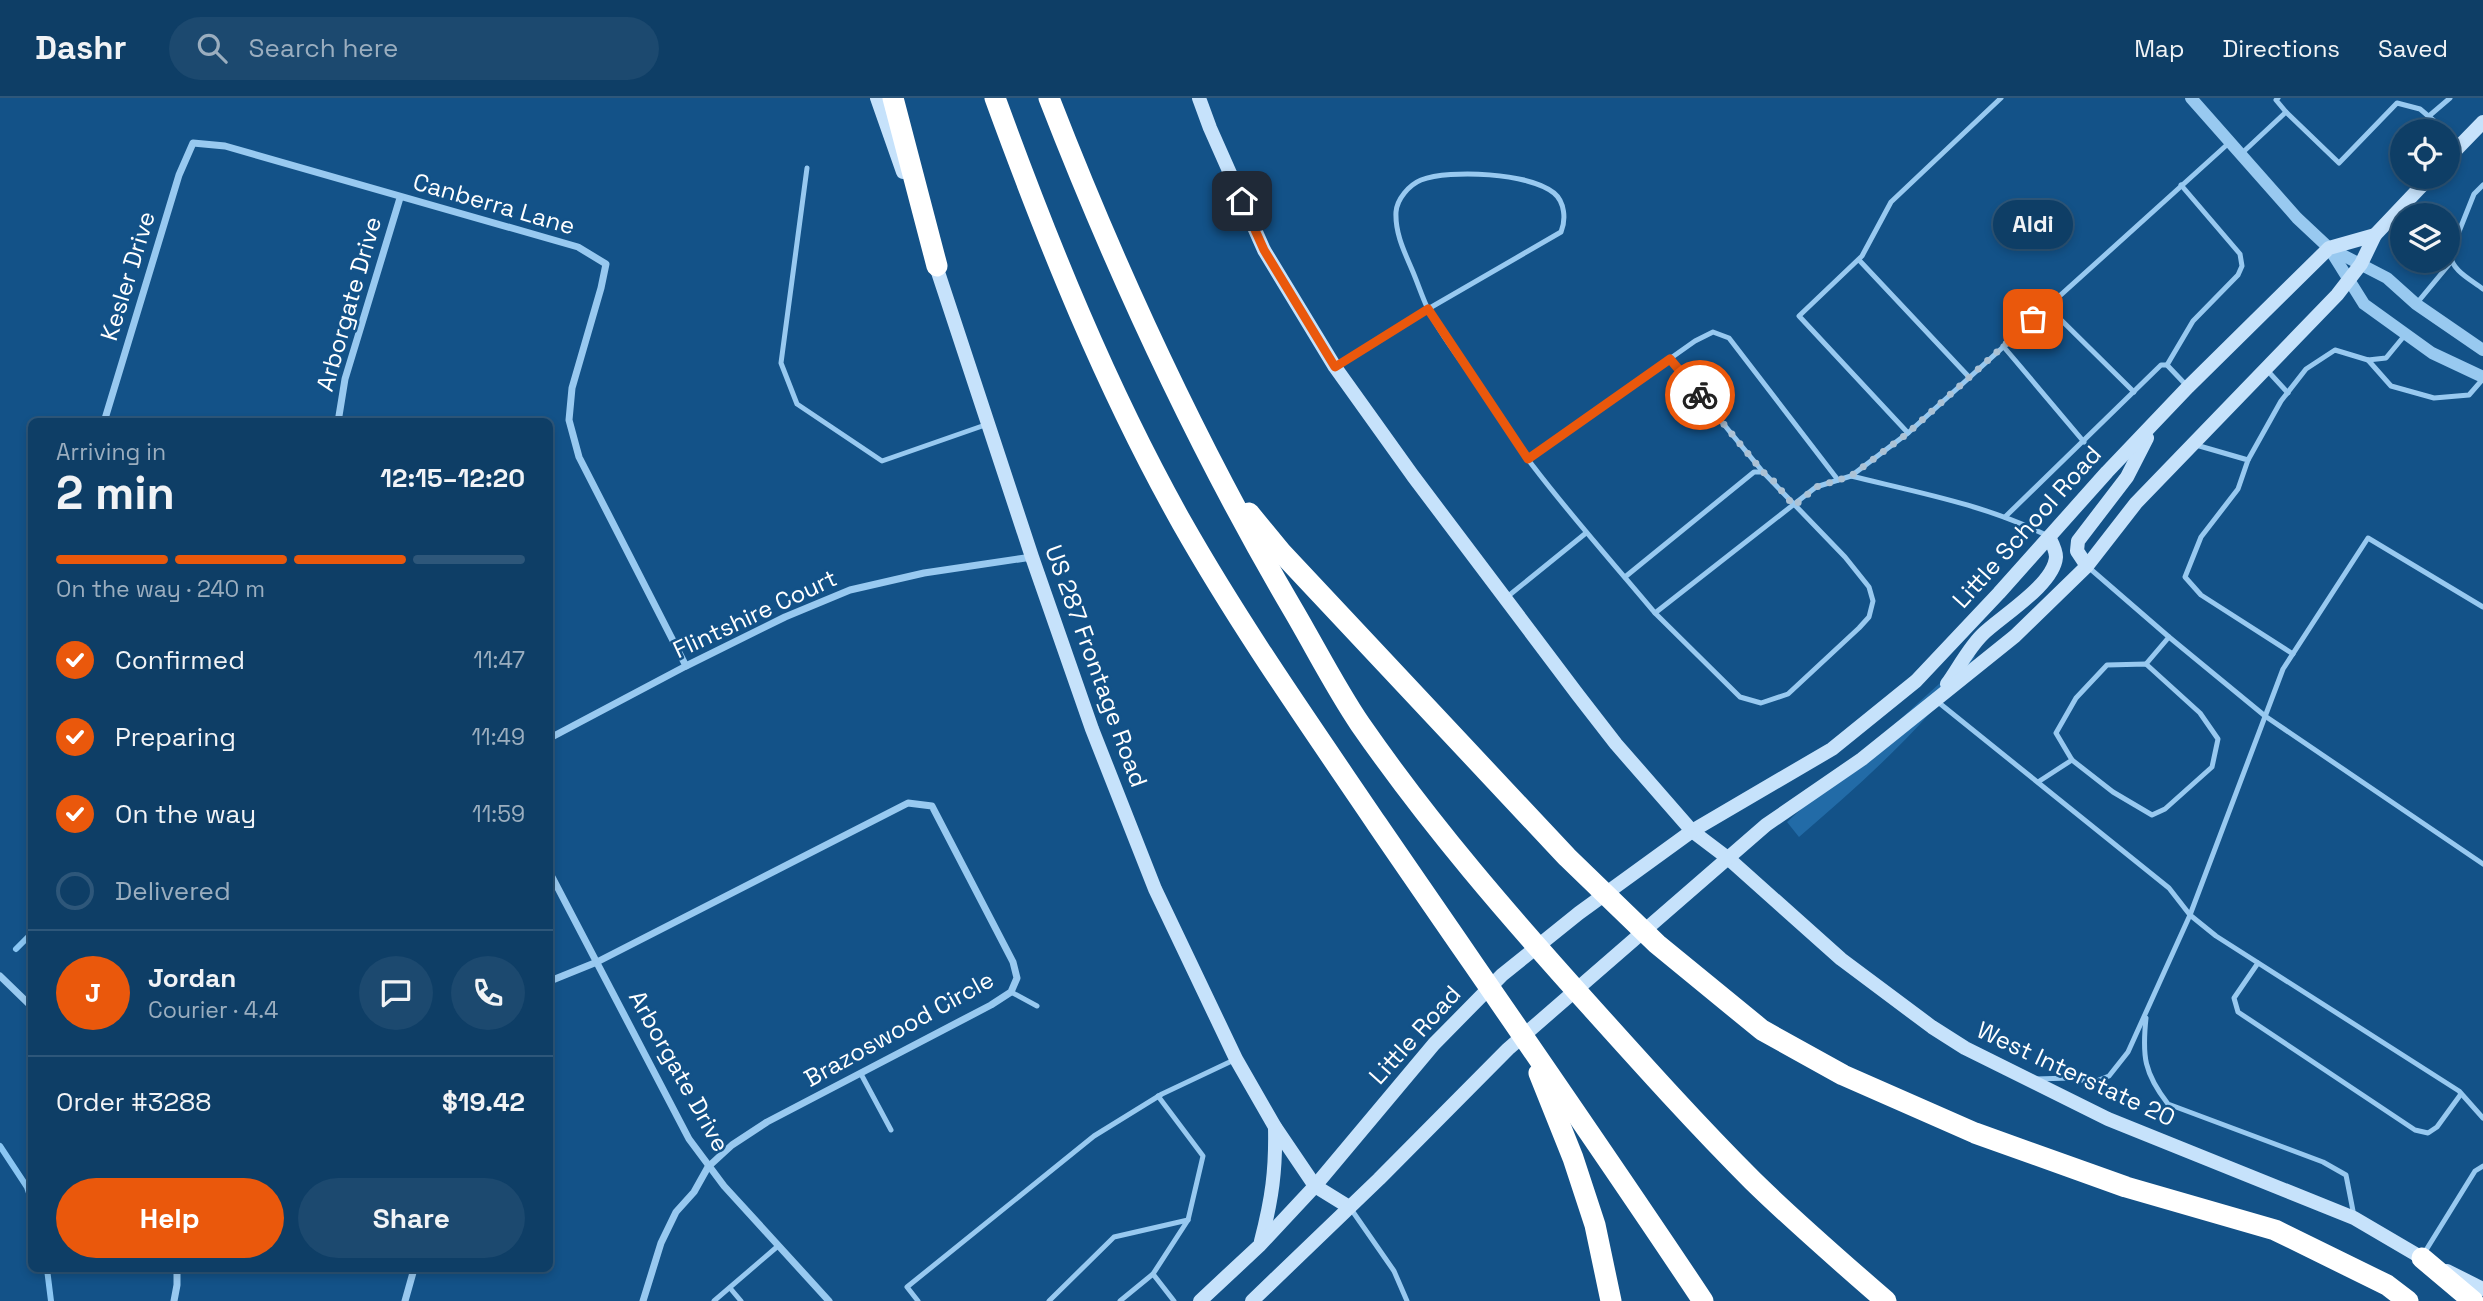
<!DOCTYPE html>
<html lang="en">
<head>
<meta charset="utf-8">
<style>
	:root { --surface:#0e3e66; --page:#1c496f; --text:#f1f3f6; --muted:#9baebf; --line:#2e577a; --accent:#ea580c }
	body { margin:0; font-family:"Space Grotesk",sans-serif; background:var(--page); color:var(--text); height:100vh; display:flex; flex-direction:column; font-size:26px; white-space:nowrap }
	* { box-sizing:border-box; margin:0 }
	p { font-size:23px; color:var(--muted) }
	.icon { flex:none; width:38px; height:38px; fill:none; stroke:currentColor; stroke-width:2; stroke-linecap:round; stroke-linejoin:round }
	.map { position:relative; flex:1; overflow:hidden }
	.sheet { position:absolute; left:28px; top:320px; width:525px; height:854px; display:flex; flex-direction:column; background:var(--surface); border-radius:10px; box-shadow:0 4px 10px #0003,0 0 0 2px var(--line) }
	.sheet>* { flex:none }
	.fabs { position:absolute; left:2390px; top:21px; display:grid; gap:14px }
	.fabs a { display:grid; place-items:center; width:70px; height:70px; border-radius:50%; background:var(--surface); box-shadow:0 4px 10px #0003,0 0 0 2px var(--line); font-size:35px }
	.pin { position:absolute; display:grid; place-items:center; width:60px; height:60px; color:#fff; margin:-30px; border-radius:14px; box-shadow:0 4px 10px #0006 }
	.courier { position:absolute; display:grid; place-items:center; width:70px; height:70px; margin:-35px; border:5px solid #ea580c; border-radius:50%; background:#fff; color:#222; box-shadow:0 2px 9px #0007 }
	.bubble { position:absolute; height:49px; border-radius:24px; background:var(--surface); box-shadow:0 4px 10px #0003,0 0 0 2px var(--line); font-size:23px; font-weight:800; line-height:49px; text-align:center }
	.headline em { font-style:normal; font-weight:800 }
	.headline div { display:flex; flex-direction:column-reverse }
	.headline { display:flex; align-items:center; justify-content:space-between; height:119px; padding:0 28px }
	h1 { font-size:46px; font-weight:800; line-height:52px }
	.bar { display:grid; grid-template-columns:repeat(4,1fr); gap:10px 7px; align-content:center; height:84px; padding:0 28px }
	.bar i { height:9px; border-radius:5px; background:var(--line) }
	.bar .on { background:var(--accent) }
	.bar p { grid-column:span 4 }
	.line { display:flex; align-items:center; gap:18px; padding:0 28px; border-top:2px solid var(--line) }
	.line div { flex:1 }
	.round { display:grid; place-items:center; flex:none; width:74px; height:74px; border-radius:37px; background:var(--page) }
	ol { padding:0 28px; list-style:none }
	li { display:flex; align-items:center; gap:21px; height:77px }
	li p { margin-inline-start:auto }
	li .icon { padding:7px; border-radius:50%; background:var(--accent); color:#fff; stroke-width:4 }
	li:last-child { color:var(--muted) }
	li i { width:38px; height:38px; border:4px solid var(--line); border-radius:50% }
	.action { display:flex; gap:14px; margin-top:auto; padding:14px 28px }
	.action a { flex:1; height:80px; border-radius:42px; background:var(--accent); color:#fff; font-size:28px; font-weight:800; line-height:80px; text-align:center }
	.action a+a { background:var(--page); color:var(--text) }
	header { display:flex; align-items:center; gap:42px; box-sizing:border-box; height:98px; padding:0 35px; background:var(--surface); border-bottom:2px solid var(--line) }
	header strong { font-size:33px }
	nav { display:flex; gap:38px; margin-inline-start:auto; font-size:24px }
	.search { width:490px; height:63px; background:var(--page); display:flex; align-items:center; gap:18px; box-sizing:border-box; padding:0 24px; border-radius:38px; color:var(--muted); font-size:26px }
	.map>svg:first-child { display:block }
	.green { fill:#226ba7 }
	.lines { fill:none; stroke-linecap:round; stroke-linejoin:round }
	.stream { stroke:#8ac6f3; stroke-width:6 }
	.service { stroke:#98c9f0; stroke-width:5 }
	.minor { stroke:#98c9f0; stroke-width:7 }
	.tertiary { stroke:#98c9f0; stroke-width:12 }
	.secondary { stroke:#c6e2fb; stroke-width:14 }
	.motorway { stroke:#fff; stroke-width:21 }
	.done { stroke:#acc2d5; stroke-width:7; stroke-dasharray:0 12.6 }
	.route { stroke:#ea580c; stroke-width:9 }
	.labels { text-anchor:middle; stroke-width:5; stroke-linejoin:round; paint-order:stroke }
	.street-label { font-size:24px; fill:#fff; stroke:#135288 }
</style>
</head>
<body>
<header>
<strong>Dashr</strong>
<div class="search"><svg class="icon" aria-label="search" viewBox="0 0 24 24"><circle cx="10" cy="10" r="6"/><path d="M15 15l6 6"/></svg>Search here</div>
<nav><a>Map</a><a>Directions</a><a>Saved</a></nav>
</header>
<div class="map">
<svg width="2483" height="1203" viewBox="0 0 2483 1203">
	<rect width="100%" height="100%" fill="#135288"/>
	<!-- green -->
	<path class="green" d="M1970,553l5,6c-49,69 -112,125 -176,180l-12,-15 163,-148z"/>
	<g class="lines">
		<!-- stream -->
		<g class="stream">
			<polyline points="16,851 32,835"/>
			<polyline points="0,1048 27,1089 32,1104"/>
			<polyline points="47,1171 51,1203"/>
		</g>
		<!-- service -->
		<g class="service">
			<polyline points="2278,0 2276,2 2286,14"/>
			<polyline points="2429,18 2450,0"/>
			<polyline points="2241,56 2286,14 2339,65 2397,5 2420,11 2446,33"/>
			<polyline points="807,70 781,265 797,306 882,363 988,326"/>
			<path d="M2483,87l-9,9 -24,60c2,17 20,25 33,35"/>
			<polyline points="1859,162 1969,279"/>
			<polyline points="2417,205 2451,164"/>
			<polyline points="2047,208 2134,294"/>
			<polyline points="2003,248 2084,344"/>
			<polyline points="1670,261 1763,374"/>
			<polyline points="2368,262 2391,288 2434,300 2469,297 2483,281"/>
			<polyline points="2167,267 2193,223 2238,177 2242,168 2240,156 2181,87"/>
			<path d="M1337,268l91,-57 133,-77c5,-12 4,-30 -7,-39 -24,-20 -104,-24 -133,-13 -12,5 -24,19 -25,32 -1,22 9,41 17,60 5,12 9,24 14,35 12,27 36,55 52,80 18,26 34,54 54,79 38,50 81,98 122,147l161,-126 35,-11 57,-43 322,-291"/>
			<polyline points="2266,271 2288,295"/>
			<polyline points="1908,335 1799,218 1862,158 1891,104 2001,0"/>
			<polyline points="2196,347 2248,362 2238,391 2201,439 2185,479 2201,497 2293,556"/>
			<polyline points="1528,361 1695,243 1713,234 1729,240 1838,382"/>
			<polyline points="2248,362 2281,303 2306,271 2335,252 2368,262 2386,260 2405,237"/>
			<path d="M1851,378c65,16 135,29 195,59"/>
			<polyline points="2005,419 2161,267 2167,267 2187,288"/>
			<polyline points="2087,468 2169,539 2265,618 2483,766"/>
			<polyline points="1625,479 1754,374 1763,374 1845,459 1869,489 1873,503 1869,519 1859,530 1788,596 1761,605 1740,599 1655,515"/>
			<polyline points="1507,499 1586,435"/>
			<polygon points="2146,566 2200,615 2218,641 2212,669 2165,711 2152,717 2113,694 2072,662 2056,635 2076,600 2107,567"/>
			<polyline points="2146,566 2169,539"/>
			<polyline points="1938,604 2169,790 2190,817 2216,838 2459,993 2483,1020"/>
			<polyline points="2038,684 2072,662"/>
			<polyline points="2258,865 2234,900 2238,914 2415,1032 2428,1035 2437,1029 2461,996"/>
			<polyline points="1011,894 1037,908"/>
			<path d="M2146,920c-4,38 -2,55 22,86l155,58 23,13 8,41"/>
			<polyline points="861,976 891,1032"/>
			<polyline points="2036,981 2070,980 2094,984 2109,978 2128,954 2190,817 2283,571 2368,440 2483,509"/>
			<polyline points="1351,1111 1394,1173 1407,1203"/>
			<polyline points="2423,1157 2475,1073 2483,1068"/>
			<polyline points="1153,1176 1188,1122 1203,1058 1158,998"/>
			<polyline points="730,1190 741,1203"/>
			<polyline points="714,1203 778,1148"/>
			<polyline points="918,1203 907,1189 1094,1038 1162,996 1236,961"/>
			<polyline points="1049,1203 1114,1139 1188,1122"/>
			<polyline points="1120,1203 1153,1176 1174,1203"/>
		</g>
		<!-- minor -->
		<g class="minor">
			<polyline points="104,324 179,77 193,45 225,48 578,149 606,166 601,190 572,290 569,322 579,359 686,568"/>
			<polyline points="338,324 345,281 400,100"/>
			<polyline points="550,640 686,568 785,519 850,492 924,475 1032,459"/>
			<polyline points="550,775 689,1041 724,1088 829,1203"/>
			<polyline points="0,878 32,909"/>
			<polyline points="550,883 597,864 908,705 932,708 1013,864 1017,880 1011,894 991,907 767,1024 732,1047 708,1069 694,1094 676,1114 661,1145 643,1203"/>
			<polyline points="174,1203 177,1187 177,1171"/>
			<polyline points="405,1203 414,1171"/>
		</g>
		<!-- tertiary -->
		<g class="tertiary">
			<polyline points="2191,0 2297,120 2329,150 2387,180 2416,206 2483,252"/>
			<polyline points="2329,150 2364,206 2432,255 2483,279"/>
		</g>
		<!-- secondary -->
		<g class="secondary">
			<polyline points="877,0 903,74"/>
			<polyline points="1199,0 1210,30 1264,152 1335,269 1413,378 1578,597 1616,646 1692,733 1729,761 1841,861 1932,929 1965,950 2108,1021 2354,1120 2429,1164"/>
			<polyline points="2448,60 2483,24"/>
			<polyline points="934,162 1032,459 1092,631 1155,791 1236,961 1275,1029 1315,1088 1349,1109"/>
			<polyline points="2087,468 2077,453 2078,443 2127,379 2147,340"/>
			<path d="M1947,586c11,-15 21,-35 35,-49 18,-18 72,-50 74,-78 0,-7 -4,-14 -7,-20"/>
			<path d="M1261,1143c11,-42 15,-71 14,-114"/>
			<polyline points="2447,1173 2483,1191"/>
			<polyline points="1200,1203 1259,1148 1315,1088 1434,946 1502,877 1579,815 1692,733 1832,651 1916,583 1999,495 2107,374 2188,289 2329,150 2375,137"/>
			<polyline points="1252,1203 1379,1081 1508,951 1766,727 1862,661 2015,538 2087,468 2136,405 2337,197 2361,166 2375,137 2430,79"/>
		</g>
		<!-- motorway -->
		<g class="motorway">
			<polyline points="893,0 937,168"/>
			<path d="M995,0c53,145 111,290 187,425 59,104 128,202 195,301 109,159 219,316 326,477"/>
			<path d="M1049,0c68,175 148,348 243,510 23,39 43,79 68,116 70,101 149,192 231,283 53,59 106,118 162,174 43,42 88,81 133,120"/>
			<polyline points="1249,415 1281,454 1567,759 1657,846 1762,932 1843,977 1975,1035 2126,1089 2275,1132 2387,1187 2408,1203"/>
			<polyline points="1539,975 1573,1060 1595,1127 1611,1203"/>
			<polyline points="2422,1160 2473,1203"/>
		</g>
	</g>
	<g class="lines">
		<!-- done -->
		<polyline class="done" points="1700,297 1763,374 1772,381 1794,408 1816,389 1851,378 1908,335 2033,221"/>
		<!-- route -->
		<polyline class="route" points="1242,103 1264,152 1335,269 1428,211 1528,361 1670,261 1700,297"/>
	</g>
	<g class="labels">
		<!-- street labels -->
		<g class="street-label">
			<text transform="translate(494 106) rotate(16)" y="8">Canberra Lane</text>
			<text transform="translate(128 178) rotate(-73)" y="8">Kesler Drive</text>
			<text transform="translate(349 206) rotate(-74)" y="8">Arborgate Drive</text>
			<text transform="translate(2027 429) rotate(-48)" y="8">Little School Road</text>
			<text transform="translate(755 516) rotate(-25)" y="8">Flintshire Court</text>
			<text transform="translate(1096 568) rotate(70)" y="8">US 287 Frontage Road</text>
			<text transform="translate(899 931) rotate(-29)" y="8">Brazoswood Circle</text>
			<text transform="translate(1415 937) rotate(-48)" y="8">Little Road</text>
			<text transform="translate(679 973) rotate(61)" y="8">Arborgate Drive</text>
			<text transform="translate(2076 976) rotate(25)" y="8">West Interstate 20</text>
		</g>
	</g>
</svg>
<div class="fabs">
<a><svg class="icon" aria-label="locate" viewBox="0 0 24 24"><circle cx="12" cy="12" r="6"/><path d="M12 2v4M12 18v4M2 12h4M18 12h4"/></svg></a>
<a><svg class="icon" aria-label="layers" viewBox="0 0 24 24"><path d="M12 4l9 5-9 5-9-5zM3 14l9 5 9-5"/></svg></a>
</div>
<div class="pin" style="left:2033px;top:221px;background:#ea580c"><svg class="icon" aria-label="bag" viewBox="0 0 24 24"><path d="M5 8h14l-1 12H6zM9 8a3 3 0 0 1 6 0"/></svg></div>
<div class="pin" style="left:1242px;top:103px;background:#1f2937"><svg class="icon" aria-label="home" viewBox="0 0 24 24"><path d="M3 11l9-7 9 7M6 9v11h12V9"/></svg></div>
<div class="courier" style="left:1700px;top:297px"><svg class="icon" aria-label="bike" viewBox="0 0 24 24"><circle cx="6" cy="16" r="4"/><circle cx="18" cy="16" r="4"/><path d="M6 16l4-8h5l3 8M10 8l3 8H6M13 5h3"/></svg></div>
<div class="bubble" style="left:1993px;top:102px;width:80px">Aldi</div>
<section class="sheet">
<div class="headline"><div><h1>2 min</h1><p>Arriving in</p></div><em>12:15–12:20</em></div>
<div class="bar"><i class="on"></i><i class="on"></i><i class="on"></i><i></i><p>On the way · 240 m</p></div>
<ol>
<li><svg class="icon" aria-label="check" viewBox="0 0 24 24"><path d="M5 12l5 5 9-10"/></svg>Confirmed<p>11:47</p></li>
<li><svg class="icon" aria-label="check" viewBox="0 0 24 24"><path d="M5 12l5 5 9-10"/></svg>Preparing<p>11:49</p></li>
<li><svg class="icon" aria-label="check" viewBox="0 0 24 24"><path d="M5 12l5 5 9-10"/></svg>On the way<p>11:59</p></li>
<li><i></i>Delivered</li>
</ol>
<div class="line" style="height:126px"><b class="round" style="background:var(--accent);color:#fff">J</b><div><b>Jordan</b><p>Courier · 4.4</p></div><a class="round"><svg class="icon" aria-label="chat" viewBox="0 0 24 24"><path d="M4 5h16v11H9l-5 4z"/></svg></a><a class="round"><svg class="icon" aria-label="phone" viewBox="0 0 24 24"><path d="M5 4h4l2 5-3 2q2 4 5 5l2-3 5 2v4C11 20 4 13 5 4z"/></svg></a></div>
<div class="line" style="height:91px"><div>Order #3288</div><b>$19.42</b></div>
<div class="action"><a>Help</a><a>Share</a></div>
</section>
</div>
</body>
</html>
